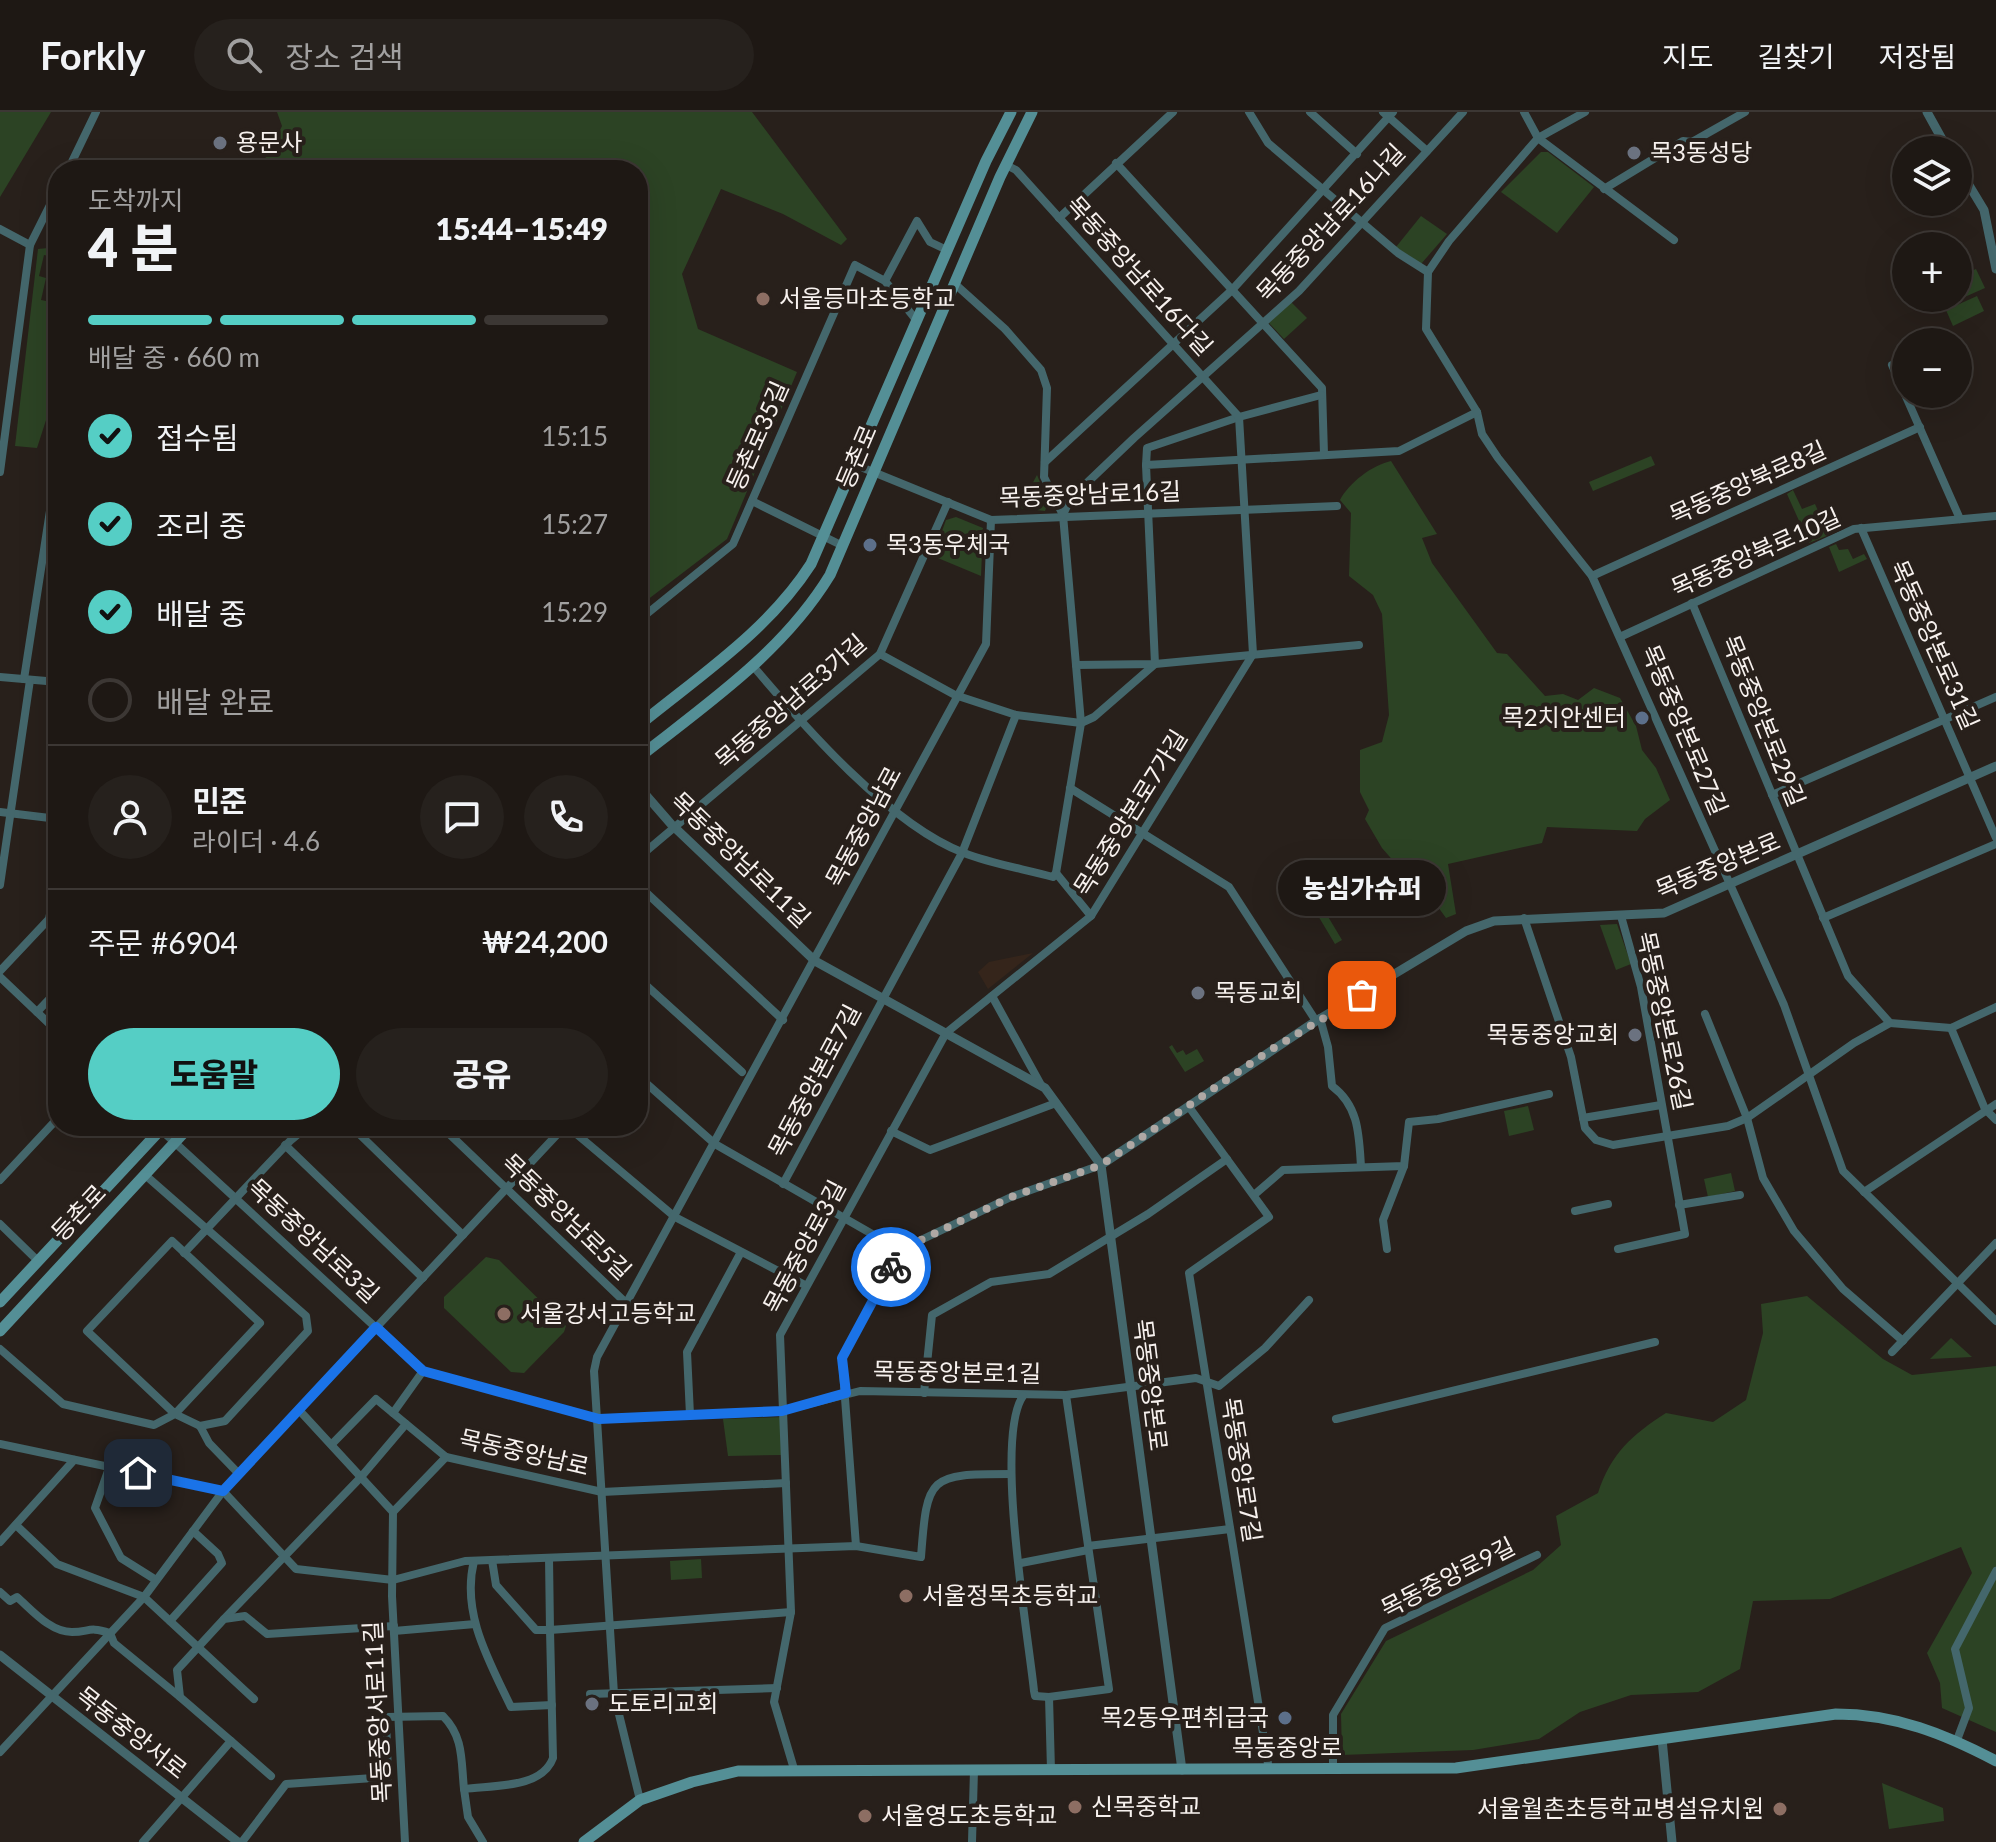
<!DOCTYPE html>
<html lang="ko">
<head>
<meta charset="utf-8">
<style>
	:root { --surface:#1e1814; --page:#26211d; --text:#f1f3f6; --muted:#a1a0a0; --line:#3c3734; --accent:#55cec5 }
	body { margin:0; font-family:Lato,"Noto Sans KR",sans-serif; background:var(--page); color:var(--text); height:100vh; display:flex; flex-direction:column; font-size:30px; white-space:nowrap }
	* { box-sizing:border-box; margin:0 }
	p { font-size:26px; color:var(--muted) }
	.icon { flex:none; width:44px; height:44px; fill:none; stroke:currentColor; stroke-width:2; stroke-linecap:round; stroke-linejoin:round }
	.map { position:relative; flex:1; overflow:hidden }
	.details { position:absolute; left:48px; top:48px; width:600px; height:976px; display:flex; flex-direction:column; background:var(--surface); border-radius:32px; box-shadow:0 8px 32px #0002,0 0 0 2px var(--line) }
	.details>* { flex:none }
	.tools { position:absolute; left:1892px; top:24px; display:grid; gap:16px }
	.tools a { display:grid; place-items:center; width:80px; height:80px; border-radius:50%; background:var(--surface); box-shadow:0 8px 32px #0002,0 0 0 2px var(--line); font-size:40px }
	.pin { position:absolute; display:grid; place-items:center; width:68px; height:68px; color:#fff; margin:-34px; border-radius:16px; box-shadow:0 4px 12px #0006 }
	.courier { position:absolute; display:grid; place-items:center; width:80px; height:80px; margin:-40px; border:6px solid #1a73e8; border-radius:50%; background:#fff; color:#222; box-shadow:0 2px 10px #0007 }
	.bubble { position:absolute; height:56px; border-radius:28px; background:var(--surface); box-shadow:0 8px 32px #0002,0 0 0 2px var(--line); font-size:26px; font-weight:800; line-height:56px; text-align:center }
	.overview em { font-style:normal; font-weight:800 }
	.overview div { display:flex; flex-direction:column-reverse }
	.overview { display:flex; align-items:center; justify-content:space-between; height:136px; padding:0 40px }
	h1 { font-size:52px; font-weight:800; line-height:60px }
	.bar { display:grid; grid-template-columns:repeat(4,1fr); gap:12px 8px; align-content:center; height:96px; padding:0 40px }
	.bar i { height:10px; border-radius:6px; background:var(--line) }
	.bar .selected { background:var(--accent) }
	.bar p { grid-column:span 4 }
	.line { display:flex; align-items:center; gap:20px; padding:0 40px; border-top:2px solid var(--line) }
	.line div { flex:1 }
	.round { display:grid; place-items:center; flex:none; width:84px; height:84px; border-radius:42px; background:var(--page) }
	ol { padding:0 40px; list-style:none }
	li { display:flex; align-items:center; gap:24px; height:88px }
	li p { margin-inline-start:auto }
	li .icon { padding:8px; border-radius:50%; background:var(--accent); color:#111; stroke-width:4 }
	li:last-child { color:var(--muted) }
	li i { width:44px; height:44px; border:4px solid var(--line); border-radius:50% }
	.action { display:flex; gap:16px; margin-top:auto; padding:16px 40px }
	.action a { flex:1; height:92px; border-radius:48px; background:var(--accent); color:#111; font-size:32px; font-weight:800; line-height:92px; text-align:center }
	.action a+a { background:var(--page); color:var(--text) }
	header { display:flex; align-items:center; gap:48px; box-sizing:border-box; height:112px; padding:0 40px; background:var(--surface); border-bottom:2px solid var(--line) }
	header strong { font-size:38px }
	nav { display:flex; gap:44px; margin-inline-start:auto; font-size:28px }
	.search { width:560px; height:72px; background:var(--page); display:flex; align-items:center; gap:20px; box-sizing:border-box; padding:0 28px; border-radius:44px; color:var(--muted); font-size:30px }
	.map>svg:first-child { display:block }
	.industrial { fill:#35251b }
	.green { fill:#2c4324 }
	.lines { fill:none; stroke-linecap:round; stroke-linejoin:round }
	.minor { stroke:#44676c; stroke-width:8 }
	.tertiary { stroke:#44676c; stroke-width:9 }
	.secondary { stroke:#548f96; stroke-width:11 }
	.done { stroke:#afa8a4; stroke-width:8; stroke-dasharray:0 14.4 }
	.route { stroke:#1a73e8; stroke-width:10 }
	.worship-dot { fill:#6b7280; stroke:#28201b; stroke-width:3 }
	.education-dot { fill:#8d6e63; stroke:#28201b; stroke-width:3 }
	.service-dot { fill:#5c6f8a; stroke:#28201b; stroke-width:3 }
	.labels { text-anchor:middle; stroke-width:8; stroke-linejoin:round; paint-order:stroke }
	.poi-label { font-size:24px; fill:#f7f1ee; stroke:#28201b; text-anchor:start }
	.street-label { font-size:24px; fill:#f7f1ee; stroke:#28201b }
</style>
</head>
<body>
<header>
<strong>Forkly</strong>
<div class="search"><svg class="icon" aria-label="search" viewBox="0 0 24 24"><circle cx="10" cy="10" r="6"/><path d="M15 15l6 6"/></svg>장소 검색</div>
<nav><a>지도</a><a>길찾기</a><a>저장됨</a></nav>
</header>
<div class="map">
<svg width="1996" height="1730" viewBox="0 0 1996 1730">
	<rect width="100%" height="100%" fill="#28201b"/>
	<!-- industrial -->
	<polygon class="industrial" points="1033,841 988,877 978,860 989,850"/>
	<!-- green -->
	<g class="green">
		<polygon points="0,0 51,0 0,85"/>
		<polygon points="277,0 752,0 847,127 841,133 783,102 721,77 682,162 698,217 797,260 727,427 638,495 638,58 254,58 268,43 282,14"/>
		<polygon points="1541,40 1548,40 1594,75 1557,121 1501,80"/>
		<polygon points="1421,104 1447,122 1421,152 1396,135"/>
		<polygon points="58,135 58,146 44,143 39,164 46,166 41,188 56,191 58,186 58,271 37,336 15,334 38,137"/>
		<polygon points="1976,157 1985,176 1942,195 1938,186 1958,186 1958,165"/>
		<polygon points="1977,184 1984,199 1953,214 1946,198"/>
		<polygon points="1291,190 1307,206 1284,227 1269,211"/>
		<polygon points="1651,344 1655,353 1593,379 1589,370"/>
		<path d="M1391,349l46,73 -15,4 10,25 65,90 10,1 38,42 18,-2 15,6 16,-12 26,10 16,28 6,24 14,18 14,32 -25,19 -8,12 -90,-4 -5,16 -94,21 8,50 -10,4 -34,-47 -16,-7 -14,-16 -17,-29 4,-9 -9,-18v-42l22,-8 7,-27 -7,-101 -9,-19 -24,-19 2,-63 -11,-13c9,-17 32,-35 51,-39z"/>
		<polygon points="1037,363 1048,390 1045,399 1019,396"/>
		<polygon points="1793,378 1802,397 1815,392 1829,423 1809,431 1787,382"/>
		<polygon points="956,405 983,416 981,464 933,444 946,408"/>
		<polygon points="1836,432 1839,438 1848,437 1853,447 1864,442 1867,447 1839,460 1829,435"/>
		<polygon points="1297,753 1342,828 1335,832 1290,757"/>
		<polygon points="1617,812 1631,852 1616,858 1600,813"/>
		<polygon points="1172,933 1177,941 1183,938 1186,943 1197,937 1204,949 1185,960 1169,935"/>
		<polygon points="1528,994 1534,1018 1509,1024 1504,999"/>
		<polygon points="1731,1061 1735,1079 1708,1085 1704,1067"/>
		<polygon points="486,1145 499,1148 566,1214 564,1220 524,1261 511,1260 444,1196 444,1185"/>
		<path d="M1807,1184l76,63 29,16 84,-9v366l-54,-24 -2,-25 -13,-30 45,-80 -11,-26 -131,52 -77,2 -13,68 -42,23 -67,3 -51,17 -41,27 -66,11 -131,5 -1,-41 45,-73 147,-71 28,-25 -5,-29 42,-23c13,-40 34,-58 68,-80l47,9 33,-22 17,-67 -2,-29z"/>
		<polygon points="1951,1226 1972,1245 1930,1247"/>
		<polygon points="781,1305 782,1343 728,1344 723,1307"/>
		<polygon points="701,1447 702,1466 671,1468 670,1449"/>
		<polygon points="1882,1671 1943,1696 1944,1709 1889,1717"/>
	</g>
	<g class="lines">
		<!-- minor -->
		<g class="minor">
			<polyline points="1249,0 1268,31 1398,141 1428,160"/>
			<polyline points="1310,0 1357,42"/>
			<polyline points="1383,0 1427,39"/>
			<polyline points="1524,0 1538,26 1674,128"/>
			<polyline points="1585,0 1538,26 1449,129 1428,160 1426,217 1477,300 1482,322 1498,346 1592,464 1784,893 1843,1059 1996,1209"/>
			<polyline points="1116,51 1322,276 1324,342"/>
			<polyline points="68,58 96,0"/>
			<polyline points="1604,77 1683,29 1692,30 1745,0"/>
			<polyline points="1059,106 1173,0"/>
			<polyline points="0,117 30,133"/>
			<polyline points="885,169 917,209"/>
			<polyline points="955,172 1005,217 1041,258 1047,276 1044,365 1063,403 1081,611 1056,761"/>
			<polyline points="1892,253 1960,407"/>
			<polyline points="1045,350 1232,178 1393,0"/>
			<polyline points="856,353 991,408 1337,394"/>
			<polyline points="1146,353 1147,336 1239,305 1321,283"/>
			<polyline points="0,360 30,133 58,77"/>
			<polyline points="752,389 843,434"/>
			<polyline points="1063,403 1070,387 1134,326 1299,179 1463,0"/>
			<polyline points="1861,416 1996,726"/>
			<polyline points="1592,464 1920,315"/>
			<polyline points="1692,491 1848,864 1890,911 1951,916 1996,895"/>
			<polyline points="638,509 733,432 855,153 885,169 917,109 930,130 947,138"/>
			<polyline points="1622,524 1854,417 1996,404"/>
			<polyline points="880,542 955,583 1016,603 1081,611 1094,605 1155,552 1146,353 1399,339 1477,300"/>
			<polyline points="1076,553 1155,552 1359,533"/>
			<path d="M753,554c51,60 137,159 211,187 28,11 60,16 89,24l3,-4 35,43"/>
			<polyline points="0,565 58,570"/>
			<polyline points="24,567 56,360"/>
			<polyline points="1070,676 1229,775 1316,909"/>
			<polyline points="1772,683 1996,585"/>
			<polyline points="0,700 58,707"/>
			<polyline points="638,746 880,542 948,390"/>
			<polyline points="0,773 30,568"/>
			<polyline points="638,773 783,908"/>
			<polyline points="1524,806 1571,945 1585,1016 1596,1028 1613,1033 1728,1014 1747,1006 1854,931 1890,911"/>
			<polyline points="1823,806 1996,732"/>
			<polyline points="0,859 49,807 58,763"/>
			<polyline points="0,865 58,920"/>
			<polyline points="638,866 742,960"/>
			<polyline points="992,884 1041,973"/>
			<polyline points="37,900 58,878"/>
			<polyline points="1705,902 1747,1006 1763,1066 1794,1119 1843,1177 1903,1229"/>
			<path d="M1320,906l8,29 4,39c27,20 27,49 29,81"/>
			<polyline points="1951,916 1985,997 1996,1008"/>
			<polyline points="638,964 715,1032 900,1138"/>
			<polyline points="1189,995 1269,1105 1189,1161 1269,1658"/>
			<polyline points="1583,1006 1661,993"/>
			<polyline points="351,1014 463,1123"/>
			<polyline points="441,1014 627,1192"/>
			<polyline points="567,1014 675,1105 805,1173"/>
			<polyline points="159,1016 423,1259 599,1307 782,1299 860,1279 1066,1283 1196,1266 1219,1274 1265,1236 1309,1188"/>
			<polyline points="891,1019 930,1038 1056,991"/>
			<polyline points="285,1033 423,1166"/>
			<polyline points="144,1062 306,1204 308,1219 225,1309 200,1314"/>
			<polyline points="0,1068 58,1006"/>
			<polyline points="783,1072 962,741 1016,603"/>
			<polyline points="1864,1080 1996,992"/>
			<polyline points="1254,1083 1283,1058 1404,1054 1409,1010 1438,1007 1549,982"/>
			<polyline points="1679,1093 1740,1083"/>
			<polyline points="1575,1099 1608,1092"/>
			<polyline points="0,1112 38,1149"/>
			<polyline points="1387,1137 1383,1108 1404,1054"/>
			<polyline points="1618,1137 1685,1122 1641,875 1621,804"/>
			<polyline points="184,1141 290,1029 308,1014"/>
			<polyline points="0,1237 63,1292 154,1313 175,1302 260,1211 172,1129 87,1219 175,1302 200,1314 209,1331 239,1362"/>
			<polyline points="1892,1240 1996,1131"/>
			<polyline points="924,1281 932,1203 991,1170 1049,1162 1148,1102 1227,1047"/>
			<path d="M1023,1284c-29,42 5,237 11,295l1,5 14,1 2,73"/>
			<polyline points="299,1298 393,1400"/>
			<polyline points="393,1301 423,1259"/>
			<polyline points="690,1303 687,1240 741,1140"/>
			<polyline points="1336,1307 1655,1230"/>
			<path d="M0,1332l223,47 73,78 97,11 72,-19 391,-15 65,11c6,-82 8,-83 90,-83"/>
			<polyline points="332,1332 376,1287 446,1345 602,1380 786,1371"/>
			<polyline points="109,1356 95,1396 121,1446 156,1468"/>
			<polyline points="16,1413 57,1452 144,1485 254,1587"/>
			<polyline points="0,1430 74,1348"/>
			<polyline points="856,1434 842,1246 900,1138 1011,1085 1101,1053"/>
			<polyline points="1088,1434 1230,1417"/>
			<polyline points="492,1448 496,1473 536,1518 550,1518 549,1446"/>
			<path d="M474,1449c-13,52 15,100 37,146l41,-2"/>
			<polyline points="1021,1451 1088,1438"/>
			<path d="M0,1480l10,9 7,-4c15,13 33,35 55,35 18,0 16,-6 38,1l4,10 66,54"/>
			<polyline points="224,1507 361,1365 406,1312"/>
			<polyline points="170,1509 222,1451 218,1442 193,1419"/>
			<polyline points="394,1519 475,1512"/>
			<polyline points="590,1582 777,1576"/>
			<polyline points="1049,1585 1109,1577 1066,1283"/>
			<polyline points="1957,1628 1969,1596 1955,1537 1996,1459"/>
			<polyline points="231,1629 271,1664"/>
			<polyline points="0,1640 144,1485 223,1379 565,1014"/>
			<polyline points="794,1657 774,1590 791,1500 780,1223 946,921 1091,804 1253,542 1239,305 1016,58 1006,53"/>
			<polyline points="1333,1658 1333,1603 1385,1516 1537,1443"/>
			<polyline points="640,1688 614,1582 594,1259 597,1245 986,532 991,408"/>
			<polyline points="143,1730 231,1629 180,1585 177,1558 224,1507 245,1504 267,1522 394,1514"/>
			<path d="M242,1730l44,-58 102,-7 -2,-60 57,-1c21,21 18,45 21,73"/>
			<polyline points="405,1730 392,1484 393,1400 446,1345"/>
			<path d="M483,1730l-15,-25 -4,-28c28,-4 78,0 89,-31l-3,-128 241,-18"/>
			<polyline points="972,1730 974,1658"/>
		</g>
		<!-- tertiary -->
		<g class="tertiary">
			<polyline points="1927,0 1948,38"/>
			<polyline points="1958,55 1984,98 1996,157"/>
			<polyline points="638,674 671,712 815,849 1045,976 1101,1053"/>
			<polyline points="0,1543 238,1730"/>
			<polyline points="1662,1627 1672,1730"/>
			<polyline points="1182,1658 1101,1053 1316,909 1466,819 1494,809 1664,801 1996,654"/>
		</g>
		<!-- secondary -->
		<g class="secondary">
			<path d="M638,614c61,-50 130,-95 173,-162l175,-403 25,-49"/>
			<path d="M638,646c70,-55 145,-106 192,-183l170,-398 32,-65"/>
			<polyline points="0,1190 164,1014"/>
			<polyline points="0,1219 190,1014"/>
			<path d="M584,1730l56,-42 52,-18 46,-11 718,-3 380,-54c59,0 109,20 160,47"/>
		</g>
	</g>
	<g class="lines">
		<!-- done -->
		<polyline class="done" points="891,1155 900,1138 1011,1085 1101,1053 1269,939 1362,883"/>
		<!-- route -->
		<polyline class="route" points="138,1361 223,1379 376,1215 423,1259 599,1307 782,1299 846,1281 842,1246 891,1155"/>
	</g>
	<!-- markers -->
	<g class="worship-dot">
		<circle cx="220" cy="31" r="8"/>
		<circle cx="1634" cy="41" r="8"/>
		<circle cx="1198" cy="881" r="8"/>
		<circle cx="1635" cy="923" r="8"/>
		<circle cx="592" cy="1592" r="8"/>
	</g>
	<g class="education-dot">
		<circle cx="763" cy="187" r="8"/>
		<circle cx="504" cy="1202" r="8"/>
		<circle cx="906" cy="1484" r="8"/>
		<circle cx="1075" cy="1695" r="8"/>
		<circle cx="1780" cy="1697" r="8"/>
		<circle cx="865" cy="1704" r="8"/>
	</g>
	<g class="service-dot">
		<circle cx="870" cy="433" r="8"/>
		<circle cx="1642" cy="606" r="8"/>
		<circle cx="1285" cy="1606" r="8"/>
	</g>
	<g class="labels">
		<!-- poi labels -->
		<g class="poi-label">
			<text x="236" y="39">용문사</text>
			<text x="1650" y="49">목3동성당</text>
			<text x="779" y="195">서울등마초등학교</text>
			<text x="886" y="441">목3동우체국</text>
			<text x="1626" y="614" text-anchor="end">목2치안센터</text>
			<text x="1214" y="889">목동교회</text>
			<text x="1619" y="931" text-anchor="end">목동중앙교회</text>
			<text x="520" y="1210">서울강서고등학교</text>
			<text x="922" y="1492">서울정목초등학교</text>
			<text x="608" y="1600">도토리교회</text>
			<text x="1269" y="1614" text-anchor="end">목2동우편취급국</text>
			<text x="1091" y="1703">신목중학교</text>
			<text x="1764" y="1705" text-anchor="end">서울월촌초등학교병설유치원</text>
			<text x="881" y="1712">서울영도초등학교</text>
		</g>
		<!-- street labels -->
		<g class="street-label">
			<text transform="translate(1331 111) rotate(-47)" y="8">목동중앙남로16나길</text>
			<text transform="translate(1139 164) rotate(48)" y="8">목동중앙남로16다길</text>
			<text transform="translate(758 324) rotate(-66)" y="8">등촌로35길</text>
			<text transform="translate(857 345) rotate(-67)" y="8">등촌로</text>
			<text transform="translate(1748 371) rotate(-24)" y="8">목동중앙북로8길</text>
			<text transform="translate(1090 383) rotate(-2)" y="8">목동중앙남로16길</text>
			<text transform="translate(1756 441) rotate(-24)" y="8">목동중앙북로10길</text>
			<text transform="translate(1934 533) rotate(66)" y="8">목동중앙본로31길</text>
			<text transform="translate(791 590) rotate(-41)" y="8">목동중앙남로3가길</text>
			<text transform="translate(1763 609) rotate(68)" y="8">목동중앙본로29길</text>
			<text transform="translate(1684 618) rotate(67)" y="8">목동중앙본로27길</text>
			<text transform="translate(1131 701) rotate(-58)" y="8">목동중앙본로7가길</text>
			<text transform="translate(864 715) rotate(-62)" y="8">목동중앙남로</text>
			<text transform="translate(740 748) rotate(44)" y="8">목동중앙남로11길</text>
			<text transform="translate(1718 754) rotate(-23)" y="8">목동중앙본로</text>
			<text transform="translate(1664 909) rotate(78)" y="8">목동중앙본로26길</text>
			<text transform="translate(815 969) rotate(-62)" y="8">목동중앙본로7길</text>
			<text transform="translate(79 1101) rotate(-47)" y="8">등촌로</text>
			<text transform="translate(566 1105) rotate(44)" y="8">목동중앙남로5길</text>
			<text transform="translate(313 1129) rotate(43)" y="8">목동중앙남로3길</text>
			<text transform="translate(805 1135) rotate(-62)" y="8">목동중앙로3길</text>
			<text transform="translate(957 1261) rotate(1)" y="8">목동중앙본로1길</text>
			<text transform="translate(1150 1273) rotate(83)" y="8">목동중앙본로</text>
			<text transform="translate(524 1341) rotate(13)" y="8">목동중앙남로</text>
			<text transform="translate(1241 1358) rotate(81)" y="8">목동중앙로7길</text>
			<text transform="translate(1448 1466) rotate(-27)" y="8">목동중앙로9길</text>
			<text transform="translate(378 1600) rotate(-93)" y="8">목동중앙서로11길</text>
			<text transform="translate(131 1621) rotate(38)" y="8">목동중앙서로</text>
			<text x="1287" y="1644">목동중앙로</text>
		</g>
	</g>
</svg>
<div class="tools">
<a><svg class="icon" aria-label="layers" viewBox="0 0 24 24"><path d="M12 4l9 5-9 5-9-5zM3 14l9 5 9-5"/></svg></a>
<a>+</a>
<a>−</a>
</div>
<div class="pin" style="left:1362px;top:883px;background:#ea580c"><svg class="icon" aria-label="bag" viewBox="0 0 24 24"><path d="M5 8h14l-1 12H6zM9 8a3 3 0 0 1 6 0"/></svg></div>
<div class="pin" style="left:138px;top:1361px;background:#1f2937"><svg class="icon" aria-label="home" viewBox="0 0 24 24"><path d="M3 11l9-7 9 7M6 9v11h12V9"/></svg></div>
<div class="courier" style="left:891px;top:1155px"><svg class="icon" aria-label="bike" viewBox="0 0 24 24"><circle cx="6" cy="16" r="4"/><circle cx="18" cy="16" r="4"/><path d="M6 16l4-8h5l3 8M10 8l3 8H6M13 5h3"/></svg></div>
<div class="bubble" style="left:1278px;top:748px;width:168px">농심가슈퍼</div>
<section class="details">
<div class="overview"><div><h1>4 분</h1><p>도착까지</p></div><em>15:44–15:49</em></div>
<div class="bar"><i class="selected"></i><i class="selected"></i><i class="selected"></i><i></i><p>배달 중 · 660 m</p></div>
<ol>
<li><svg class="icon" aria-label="check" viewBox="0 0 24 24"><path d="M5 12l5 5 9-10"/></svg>접수됨<p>15:15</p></li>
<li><svg class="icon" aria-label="check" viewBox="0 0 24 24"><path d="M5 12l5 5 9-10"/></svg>조리 중<p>15:27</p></li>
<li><svg class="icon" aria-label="check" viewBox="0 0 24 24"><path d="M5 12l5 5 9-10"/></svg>배달 중<p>15:29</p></li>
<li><i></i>배달 완료</li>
</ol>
<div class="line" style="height:144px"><a class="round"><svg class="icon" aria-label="person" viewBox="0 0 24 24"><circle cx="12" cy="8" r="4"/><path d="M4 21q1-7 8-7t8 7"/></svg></a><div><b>민준</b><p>라이더 · 4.6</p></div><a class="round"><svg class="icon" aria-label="chat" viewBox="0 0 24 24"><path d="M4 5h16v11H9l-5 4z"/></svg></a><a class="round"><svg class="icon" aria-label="phone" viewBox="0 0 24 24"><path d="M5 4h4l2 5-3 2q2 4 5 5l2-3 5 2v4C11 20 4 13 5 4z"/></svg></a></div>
<div class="line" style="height:104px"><div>주문 #6904</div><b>₩24,200</b></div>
<div class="action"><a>도움말</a><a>공유</a></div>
</section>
</div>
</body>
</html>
